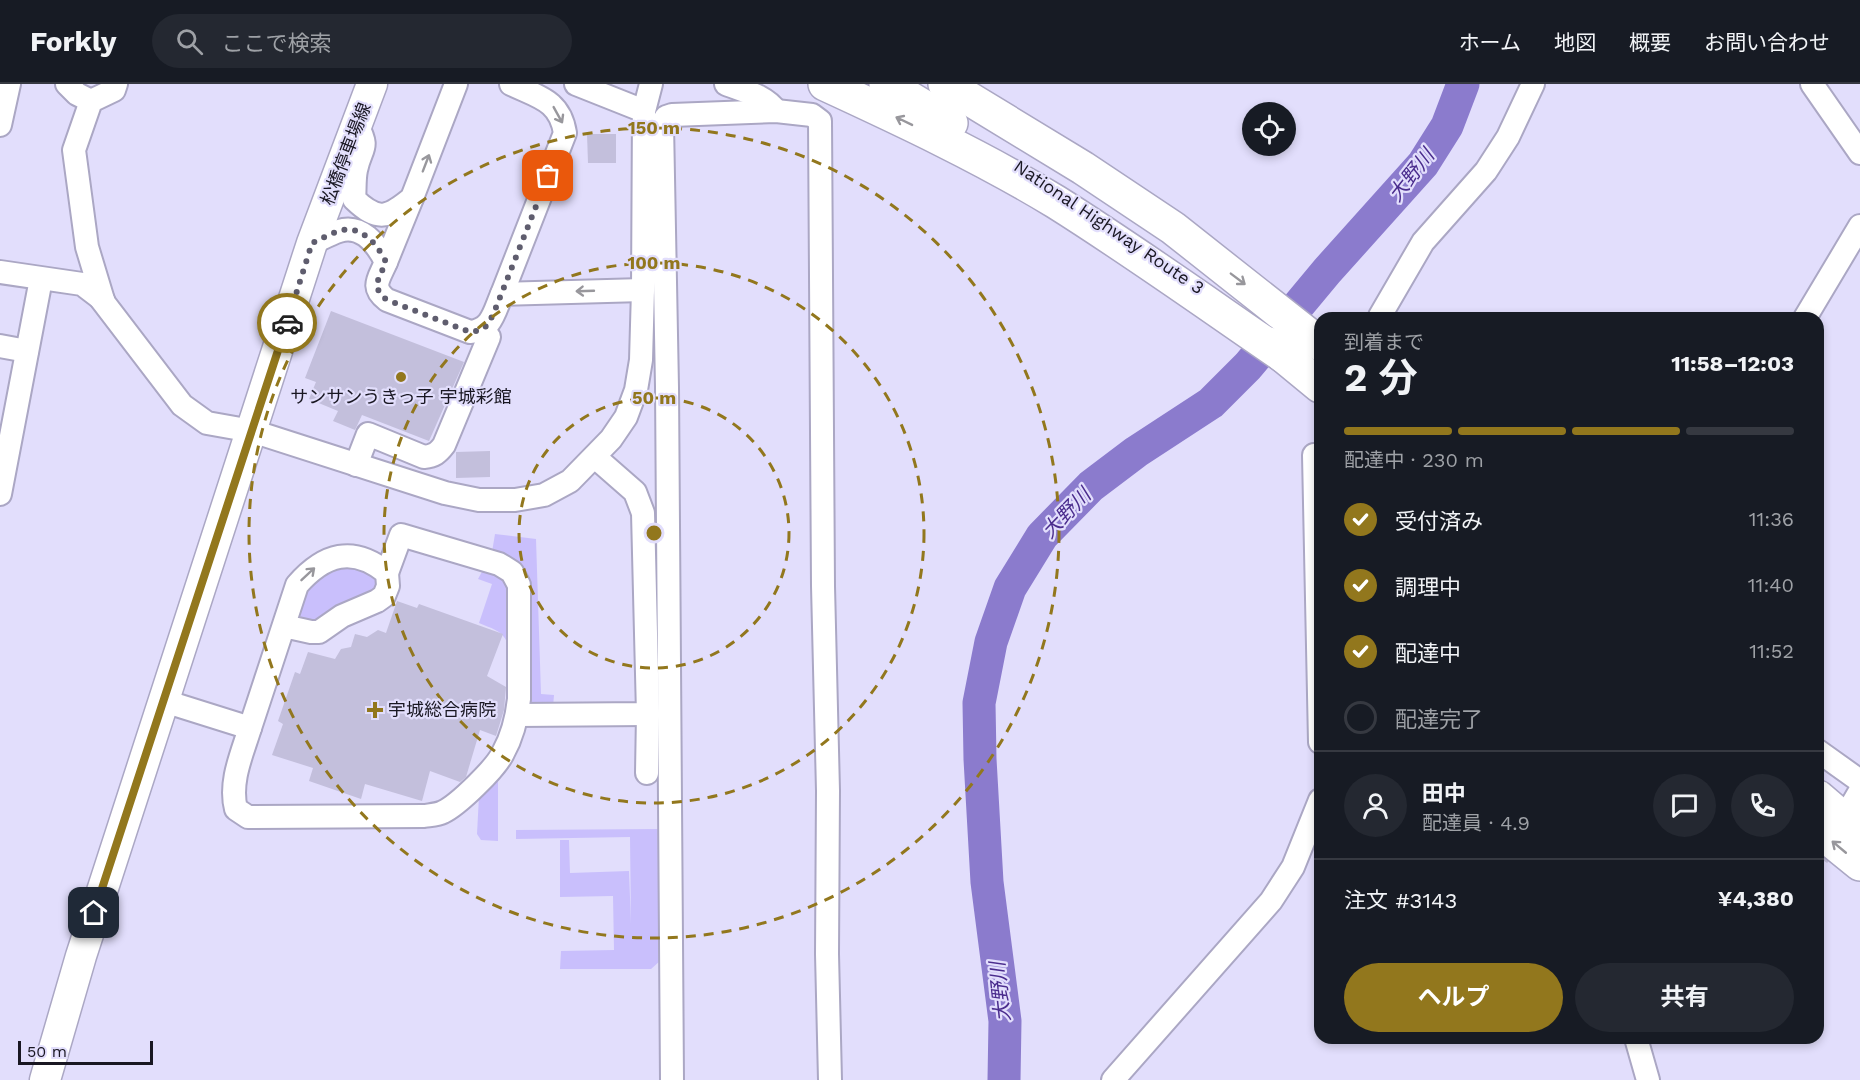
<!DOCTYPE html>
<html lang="ja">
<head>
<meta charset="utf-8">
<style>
	:root { --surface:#171b24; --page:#242831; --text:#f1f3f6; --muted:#9ea1a6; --line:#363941; --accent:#92771d }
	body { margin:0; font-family:"Work Sans","Noto Sans JP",sans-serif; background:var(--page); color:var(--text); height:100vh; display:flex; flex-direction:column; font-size:22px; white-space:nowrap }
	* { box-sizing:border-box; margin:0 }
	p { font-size:20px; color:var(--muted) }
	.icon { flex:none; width:33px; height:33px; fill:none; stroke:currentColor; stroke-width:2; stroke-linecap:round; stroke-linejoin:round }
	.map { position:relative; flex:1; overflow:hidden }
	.sheet { position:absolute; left:1314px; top:228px; width:510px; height:732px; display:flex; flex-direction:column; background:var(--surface); border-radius:18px; box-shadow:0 3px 9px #0003 }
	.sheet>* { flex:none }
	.tools { position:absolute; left:1242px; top:18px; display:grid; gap:12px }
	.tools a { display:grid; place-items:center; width:54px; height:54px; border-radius:50%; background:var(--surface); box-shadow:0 3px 9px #0003; font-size:30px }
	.scale { position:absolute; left:18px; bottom:15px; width:135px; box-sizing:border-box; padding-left:6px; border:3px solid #191722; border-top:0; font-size:16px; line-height:21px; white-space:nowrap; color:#191722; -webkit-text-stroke:4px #e2defc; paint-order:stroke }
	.pin { position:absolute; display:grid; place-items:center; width:51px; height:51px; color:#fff; margin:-26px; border-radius:12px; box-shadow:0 3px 9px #0006 }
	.courier { position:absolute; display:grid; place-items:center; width:60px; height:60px; margin:-30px; border:4px solid #92771d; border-radius:50%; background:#fff; color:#222; box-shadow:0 2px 8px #0007 }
	.head em { font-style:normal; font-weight:700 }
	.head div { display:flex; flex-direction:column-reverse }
	.head { display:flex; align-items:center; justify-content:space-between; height:102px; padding:0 30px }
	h1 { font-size:39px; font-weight:700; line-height:45px }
	.bar { display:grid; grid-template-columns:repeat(4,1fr); gap:9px 6px; align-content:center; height:72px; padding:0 30px }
	.bar i { height:8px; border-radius:4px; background:var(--line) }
	.bar .active { background:var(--accent) }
	.bar p { grid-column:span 4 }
	.line { display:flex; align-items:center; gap:15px; padding:0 30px; border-top:2px solid var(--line) }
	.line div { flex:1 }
	.round { display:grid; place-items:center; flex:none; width:63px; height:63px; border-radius:32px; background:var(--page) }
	ol { padding:0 30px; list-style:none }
	li { display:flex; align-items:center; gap:18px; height:66px }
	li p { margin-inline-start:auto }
	li .icon { padding:6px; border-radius:50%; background:var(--accent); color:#fff; stroke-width:4 }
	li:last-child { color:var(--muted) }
	li i { width:33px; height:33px; border:3px solid var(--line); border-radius:50% }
	.cta { display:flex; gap:12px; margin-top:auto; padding:12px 30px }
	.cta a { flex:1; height:69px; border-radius:36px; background:var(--accent); color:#fff; font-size:24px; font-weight:700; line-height:69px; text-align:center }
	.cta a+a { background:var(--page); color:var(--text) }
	header { display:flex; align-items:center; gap:36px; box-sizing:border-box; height:84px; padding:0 30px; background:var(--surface); border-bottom:2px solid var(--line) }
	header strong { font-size:28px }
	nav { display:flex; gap:33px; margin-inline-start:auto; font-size:21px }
	.search { width:420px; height:54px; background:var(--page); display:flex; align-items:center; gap:15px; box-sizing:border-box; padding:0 21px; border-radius:33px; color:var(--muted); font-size:22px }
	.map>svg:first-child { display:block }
	.green { fill:#c9bffc }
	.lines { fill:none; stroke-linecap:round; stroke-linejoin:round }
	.river { stroke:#8b7bcd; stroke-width:33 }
	.building { fill:#c3bfdc }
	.minor-tunnel { stroke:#c4c0db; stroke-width:22; stroke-dasharray:22 11; stroke-linecap:butt }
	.minor-casing { stroke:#aba7c4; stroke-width:26 }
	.major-casing { stroke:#aba7c4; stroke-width:33 }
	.highway-casing { stroke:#aba7c4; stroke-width:36 }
	.minor { stroke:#fff; stroke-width:22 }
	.major { stroke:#fff; stroke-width:30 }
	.highway { stroke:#fff; stroke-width:33 }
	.oneway { stroke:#98979c }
	.done { stroke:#5f5d6e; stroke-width:6; stroke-dasharray:0 10.8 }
	.route { stroke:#92771d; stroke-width:8 }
	.ring { fill:none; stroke:#92771d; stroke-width:3; stroke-dasharray:10 8 }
	.poi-dot { fill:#92771d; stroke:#e2defc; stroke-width:2 }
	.labels { text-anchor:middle; stroke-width:4.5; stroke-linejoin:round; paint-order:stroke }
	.street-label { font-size:18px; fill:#191722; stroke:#e2defc }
	.poi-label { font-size:18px; fill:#191722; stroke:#e2defc }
	.water-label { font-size:20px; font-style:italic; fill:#4a2c8d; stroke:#e2defc }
	.centre { fill:#92771d; stroke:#e2defc; stroke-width:3 }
	.ring-label { font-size:18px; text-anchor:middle; font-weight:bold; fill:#92771d; stroke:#e2defc; stroke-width:4.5; stroke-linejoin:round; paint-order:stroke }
</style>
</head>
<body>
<header>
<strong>Forkly</strong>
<div class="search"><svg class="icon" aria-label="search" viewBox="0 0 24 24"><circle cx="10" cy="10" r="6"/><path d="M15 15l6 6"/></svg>ここで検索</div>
<nav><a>ホーム</a><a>地図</a><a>概要</a><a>お問い合わせ</a></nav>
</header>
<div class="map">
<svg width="1860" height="996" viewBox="0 0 1860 996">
	<rect width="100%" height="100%" fill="#e2defc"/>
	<!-- green -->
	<g class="green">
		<polygon points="495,450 536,455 541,610 554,611 553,623 534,621 528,617 524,494 492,468"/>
		<polygon points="348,480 379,492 379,503 316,539 304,539 296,532 309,499 326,487"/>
		<path d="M484,484l23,10 4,10v54h-4c-5,-12 -17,-14 -28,-19l13,-39 -14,-5z"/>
		<polygon points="498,694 498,757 481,756 477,750 479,712"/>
		<polygon points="661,745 661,876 651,885 560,885 561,867 614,866 613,812 560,813 560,756 569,756 570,789 629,787 631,840 630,753 516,755 516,746"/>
	</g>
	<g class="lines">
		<!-- river -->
		<polyline class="river" points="1004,996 1005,937 987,798 980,675 979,619 991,558 1010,504 1042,452 1091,402 1136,368 1211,319 1248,282 1327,187 1423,80 1447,42 1463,0"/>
	</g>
	<!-- building -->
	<g class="building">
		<polygon points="587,50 616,50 616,79 588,79"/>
		<polygon points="331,227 464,278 429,357 362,331 355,346 333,337 338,327 309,315 316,298 305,294"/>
		<polygon points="490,367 490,393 456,394 456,368"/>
		<polygon points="397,517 417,524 419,520 503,550 487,592 506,603 504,626 496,652 480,646 466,693 460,698 430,687 422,717 365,700 361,715 309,697 313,684 272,671 283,640 278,637 295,588 300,590 308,568 335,575 341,565 351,563 355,550 367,553 378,546 386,549"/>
	</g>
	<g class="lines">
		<!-- minor-tunnel -->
		<polyline class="minor-tunnel" points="1818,773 1838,743"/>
		<defs>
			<g id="minor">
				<polyline points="67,0 77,10 91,17"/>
				<polyline points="576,0 644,27"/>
				<path d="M726,0c17,7 39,11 50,27"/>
				<polyline points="1812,0 1860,69"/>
				<polyline points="0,41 9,0"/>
				<path d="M357,41c13,25 4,21 -1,45 -2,9 -1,20 -2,29 24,23 34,19 58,-1l44,-114"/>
				<path d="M312,159c9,-4 18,-9 27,-12 22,-7 38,13 47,31 -7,17 -16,25 1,38l83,32c22,-2 24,-20 32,-38l141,-4"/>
				<polyline points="386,178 412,114"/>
				<polyline points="0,188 82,200 103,216"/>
				<path d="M502,210l63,-161c-5,-33 -27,-36 -54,-49"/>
				<polyline points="101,215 182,321 207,339 252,347 445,409 479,416 515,416 544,411 570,397 611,355 626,333 636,306 641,276 643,206 644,27 651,0"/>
				<polyline points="103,216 87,163 74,66 91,17 114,6 116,0"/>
				<polyline points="1380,232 1423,158 1486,87 1508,53 1533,0"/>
				<polyline points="1805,234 1860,142"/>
				<polyline points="0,262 27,267"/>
				<polyline points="1314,371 1320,658"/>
				<path d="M356,381l12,-31 56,23c10,-1 14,-4 20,-12l45,-108"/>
				<polyline points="0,410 41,195"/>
				<path d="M164,617l86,27 47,-143c27,-31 56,-40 90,-12l1,13 -4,10 -7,5 -35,15 -23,16h-8l-27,-6"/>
				<polyline points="517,631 648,630 643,429 635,408 595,373"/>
				<path d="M250,644c-8,26 -21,54 -14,81l12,8 176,-1c6,-1 13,-1 19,-4 15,-7 53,-44 60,-59 9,-16 14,-36 16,-54v-114l-7,-13 -13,-8 -98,-29 -14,38"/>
				<polyline points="1818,667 1860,697"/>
				<polyline points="647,689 648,630"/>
				<polyline points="1853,719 1860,707"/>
				<polyline points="1636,954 1648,996"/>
				<polyline points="672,996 667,303 662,40 666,33 672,31 776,27 812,31 820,37 823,502 828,707 827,870 830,996"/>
				<polyline points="1113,996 1271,817 1293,783 1320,716"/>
			</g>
			<polyline id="major" points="45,996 81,872 312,159 372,0"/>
			<g id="highway">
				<path d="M825,0c78,36 157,73 231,118 78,49 153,103 229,155"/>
				<polyline points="886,0 951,39"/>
				<polyline points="945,0 1083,84 1173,144 1320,260"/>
				<polyline points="1269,260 1320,302"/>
				<polyline points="1818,713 1860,749"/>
				<polyline points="1818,746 1860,780"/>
			</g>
		</defs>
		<!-- minor casing -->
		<use href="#minor" class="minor-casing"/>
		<!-- major casing -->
		<use href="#major" class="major-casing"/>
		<!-- highway casing -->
		<use href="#highway" class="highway-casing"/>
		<!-- minor -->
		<use href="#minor" class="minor"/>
		<!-- major -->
		<use href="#major" class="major"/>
		<!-- highway -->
		<use href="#highway" class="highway"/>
	</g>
	<!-- one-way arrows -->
	<defs><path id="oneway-shaft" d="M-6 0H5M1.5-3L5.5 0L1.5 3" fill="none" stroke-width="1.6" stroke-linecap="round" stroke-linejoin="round" transform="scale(1.5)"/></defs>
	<g class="oneway">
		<use href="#oneway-shaft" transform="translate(558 31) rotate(61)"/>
		<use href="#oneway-shaft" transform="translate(904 37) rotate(-154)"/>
		<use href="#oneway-shaft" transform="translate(426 79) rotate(-69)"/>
		<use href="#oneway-shaft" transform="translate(1238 195) rotate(37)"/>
		<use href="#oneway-shaft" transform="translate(585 207) rotate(178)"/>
		<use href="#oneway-shaft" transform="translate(308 490) rotate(-43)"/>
		<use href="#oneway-shaft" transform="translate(1839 763) rotate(-140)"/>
	</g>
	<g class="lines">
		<!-- done -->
		<path class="done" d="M287,239l25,-80c9,-4 18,-9 27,-12 22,-7 38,13 47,31 -7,17 -16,25 1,38l83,32c17,-2 18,-7 25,-22l53,-134"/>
		<!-- route -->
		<polyline class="route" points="94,829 287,239"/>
	</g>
	<!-- distance rings -->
	<g class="ring">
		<circle cx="654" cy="449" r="135"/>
		<circle cx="654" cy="449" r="270"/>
		<circle cx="654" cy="449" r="405"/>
	</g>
	<!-- markers -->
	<g class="poi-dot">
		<circle cx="401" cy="293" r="6"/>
		<path d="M372 617h6v6h6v6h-6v6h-6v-6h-6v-6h6z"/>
	</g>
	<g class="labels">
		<!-- street labels -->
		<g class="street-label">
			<text transform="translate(346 70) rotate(-69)" y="6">松橋停車場線</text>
			<text transform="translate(1109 143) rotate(34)" y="6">National Highway Route 3</text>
		</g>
		<!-- poi labels -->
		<g class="poi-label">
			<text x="401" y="319">サンサンうきっ子 宇城彩館</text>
			<text x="388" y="632" text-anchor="start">宇城総合病院</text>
		</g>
		<!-- water labels -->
		<g class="water-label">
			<text transform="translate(1411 91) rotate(-52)" y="7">大野川</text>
			<text transform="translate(1066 429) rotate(-46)" y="7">大野川</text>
			<text transform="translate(1000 908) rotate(-96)" y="7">大野川</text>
		</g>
	</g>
	<circle cx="654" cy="449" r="9" class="centre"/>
	<g class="ring-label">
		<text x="654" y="50">150 m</text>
		<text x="654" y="185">100 m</text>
		<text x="654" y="320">50 m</text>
	</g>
</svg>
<div class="tools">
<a><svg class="icon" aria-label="locate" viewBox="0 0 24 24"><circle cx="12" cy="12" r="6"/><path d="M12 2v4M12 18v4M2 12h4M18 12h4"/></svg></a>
</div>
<div class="scale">50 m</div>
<div class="pin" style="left:548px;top:92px;background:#ea580c"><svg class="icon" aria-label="bag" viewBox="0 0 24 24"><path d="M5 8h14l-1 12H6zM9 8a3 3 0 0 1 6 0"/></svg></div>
<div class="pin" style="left:94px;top:829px;background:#1f2937"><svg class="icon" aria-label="home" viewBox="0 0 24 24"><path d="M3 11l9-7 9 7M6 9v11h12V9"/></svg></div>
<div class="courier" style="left:287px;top:239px"><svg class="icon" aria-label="car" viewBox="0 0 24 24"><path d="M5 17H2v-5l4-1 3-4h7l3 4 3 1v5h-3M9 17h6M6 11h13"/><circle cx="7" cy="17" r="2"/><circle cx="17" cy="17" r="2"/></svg></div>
<section class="sheet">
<div class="head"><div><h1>2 分</h1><p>到着まで</p></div><em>11:58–12:03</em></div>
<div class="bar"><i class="active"></i><i class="active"></i><i class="active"></i><i></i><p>配達中 · 230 m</p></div>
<ol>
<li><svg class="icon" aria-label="check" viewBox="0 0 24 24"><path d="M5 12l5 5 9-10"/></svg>受付済み<p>11:36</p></li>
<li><svg class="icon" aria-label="check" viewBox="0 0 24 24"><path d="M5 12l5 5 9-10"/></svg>調理中<p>11:40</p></li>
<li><svg class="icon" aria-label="check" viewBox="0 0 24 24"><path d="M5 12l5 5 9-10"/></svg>配達中<p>11:52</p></li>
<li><i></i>配達完了</li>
</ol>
<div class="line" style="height:108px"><a class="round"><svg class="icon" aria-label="person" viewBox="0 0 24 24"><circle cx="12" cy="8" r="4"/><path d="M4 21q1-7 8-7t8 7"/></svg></a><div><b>田中</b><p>配達員 · 4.9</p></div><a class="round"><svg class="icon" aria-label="chat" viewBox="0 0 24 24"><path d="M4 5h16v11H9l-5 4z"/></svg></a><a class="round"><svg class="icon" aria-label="phone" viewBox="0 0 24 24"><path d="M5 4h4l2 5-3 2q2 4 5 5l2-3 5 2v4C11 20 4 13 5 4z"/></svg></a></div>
<div class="line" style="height:78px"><div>注文 #3143</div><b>¥4,380</b></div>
<div class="cta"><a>ヘルプ</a><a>共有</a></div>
</section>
</div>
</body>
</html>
